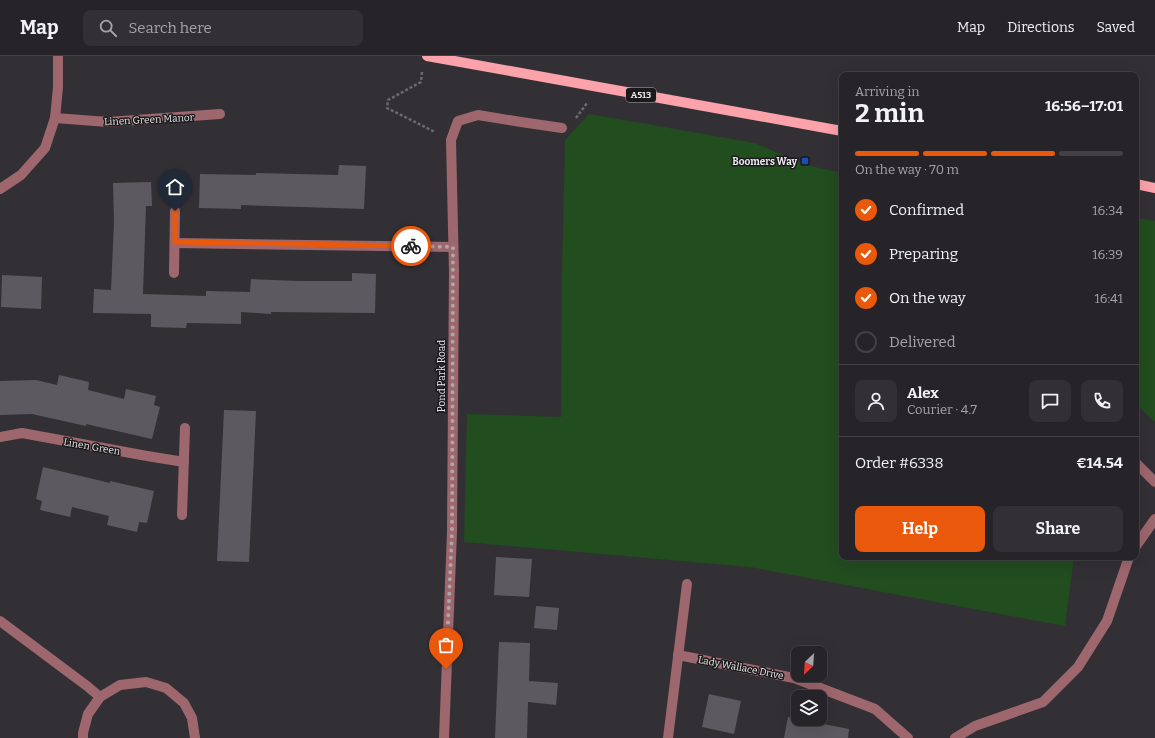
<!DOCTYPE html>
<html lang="en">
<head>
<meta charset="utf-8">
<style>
	:root { --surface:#262428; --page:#323034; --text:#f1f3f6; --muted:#a4a4a8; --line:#424145; --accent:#ea580c }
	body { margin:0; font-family:Bitter,serif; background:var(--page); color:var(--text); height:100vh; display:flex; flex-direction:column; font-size:15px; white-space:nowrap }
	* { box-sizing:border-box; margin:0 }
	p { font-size:13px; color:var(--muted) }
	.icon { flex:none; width:22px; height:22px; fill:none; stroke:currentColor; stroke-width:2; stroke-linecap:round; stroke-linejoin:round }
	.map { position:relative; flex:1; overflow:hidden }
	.sheet { position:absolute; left:839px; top:16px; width:300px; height:488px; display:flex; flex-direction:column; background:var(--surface); border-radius:8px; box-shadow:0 4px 16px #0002,0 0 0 1px var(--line) }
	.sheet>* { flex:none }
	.needle { width:26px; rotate:205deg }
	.controls { position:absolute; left:791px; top:590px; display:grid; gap:8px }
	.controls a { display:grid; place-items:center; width:36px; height:36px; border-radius:8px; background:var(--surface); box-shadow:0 4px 16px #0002,0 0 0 1px var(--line); font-size:20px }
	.pin { position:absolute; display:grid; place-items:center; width:34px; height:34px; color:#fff; margin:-41px -17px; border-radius:50% 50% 50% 0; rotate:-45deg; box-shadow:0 0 4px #0007 }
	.pin .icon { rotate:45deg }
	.courier { position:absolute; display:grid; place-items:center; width:40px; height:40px; margin:-20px; border:3px solid #ea580c; border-radius:50%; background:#fff; color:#222; box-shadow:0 1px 5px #0007 }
	.summary em { font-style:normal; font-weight:700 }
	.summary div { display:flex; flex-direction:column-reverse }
	.summary { display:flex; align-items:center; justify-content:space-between; height:68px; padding:0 16px }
	h1 { font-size:26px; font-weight:700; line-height:30px }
	.bar { display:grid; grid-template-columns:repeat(4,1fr); gap:6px 4px; align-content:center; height:48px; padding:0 16px }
	.bar i { height:5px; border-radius:3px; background:var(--line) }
	.bar .current { background:var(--accent) }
	.bar p { grid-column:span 4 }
	.line { display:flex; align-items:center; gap:10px; padding:0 16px; border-top:1px solid var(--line) }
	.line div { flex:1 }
	.round { display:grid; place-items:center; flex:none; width:42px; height:42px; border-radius:8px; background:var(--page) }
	ol { padding:0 16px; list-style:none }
	li { display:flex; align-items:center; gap:12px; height:44px }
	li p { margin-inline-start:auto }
	li .icon { padding:4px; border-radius:50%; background:var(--accent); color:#fff; stroke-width:4 }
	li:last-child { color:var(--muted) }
	li i { width:22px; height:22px; border:2px solid var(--line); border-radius:50% }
	.button { display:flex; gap:8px; margin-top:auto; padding:8px 16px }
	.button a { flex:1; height:46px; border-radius:8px; background:var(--accent); color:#fff; font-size:16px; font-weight:700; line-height:46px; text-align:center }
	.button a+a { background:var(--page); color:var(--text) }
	header { display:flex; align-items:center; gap:24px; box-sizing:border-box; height:56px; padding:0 20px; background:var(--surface); border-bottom:1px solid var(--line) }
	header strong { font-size:19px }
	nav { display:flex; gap:22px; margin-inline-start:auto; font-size:14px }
	.search { width:280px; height:36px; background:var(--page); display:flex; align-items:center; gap:10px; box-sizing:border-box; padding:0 14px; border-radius:8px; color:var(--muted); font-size:15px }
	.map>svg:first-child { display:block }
	.green { fill:#224d1f }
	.building { fill:#5c5960 }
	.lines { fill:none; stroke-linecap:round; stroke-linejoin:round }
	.path { stroke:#6d6a6f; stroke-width:2.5; stroke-dasharray:3 2; stroke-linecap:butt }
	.minor { stroke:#9d676d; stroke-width:10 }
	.major { stroke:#fba2ab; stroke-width:10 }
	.done { stroke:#aba8ac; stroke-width:4; stroke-dasharray:0 7.2 }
	.route { stroke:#ea580c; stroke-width:5 }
	.transit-dot { fill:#1a4fb4; stroke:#1a191b; stroke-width:1.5 }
	.labels { text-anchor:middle; stroke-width:3; stroke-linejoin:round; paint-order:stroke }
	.shield { fill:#1a191b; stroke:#acabad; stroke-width:1 }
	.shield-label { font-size:9px; font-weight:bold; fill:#ebe9ec }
	.street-label { font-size:10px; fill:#ebe9ec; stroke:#1a191b }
	.poi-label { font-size:10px; font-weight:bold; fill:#ebe9ec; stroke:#1a191b; text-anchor:end }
</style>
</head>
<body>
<header>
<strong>Map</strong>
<div class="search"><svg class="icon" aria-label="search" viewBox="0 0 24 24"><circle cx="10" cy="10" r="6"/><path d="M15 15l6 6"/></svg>Search here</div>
<nav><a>Map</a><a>Directions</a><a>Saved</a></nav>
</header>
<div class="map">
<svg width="1155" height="682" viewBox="0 0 1155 682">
	<rect width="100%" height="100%" fill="#333035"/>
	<!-- green -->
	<g class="green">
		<polygon points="589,58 755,87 806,109 842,117 842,501 1074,501 1065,570 750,511 464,486 467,358 561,361 562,218 565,84"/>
		<polygon points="1136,162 1155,165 1155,366 1139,351 1136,352"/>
	</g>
	<!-- building -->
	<g class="building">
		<polygon points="339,109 366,110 364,153 241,149 241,153 199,152 200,118 256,119 256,117 338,119"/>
		<polygon points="151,126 152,150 146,150 143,238 206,240 206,235 250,236 251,223 298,225 352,225 352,217 376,218 375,257 271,256 271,258 241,256 241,268 187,267 186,272 151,271 151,258 93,257 94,233 111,234 114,166 113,127"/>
		<polygon points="2,219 42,221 41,253 1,251"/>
		<polygon points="59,319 89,326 88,334 124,343 126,333 156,340 154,349 160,351 152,383 86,368 86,370 32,358 0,359 0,325 36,324 57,329"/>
		<polygon points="224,354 256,355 249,506 217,505"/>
		<polygon points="43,411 110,427 110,425 154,435 147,467 139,466 137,476 107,469 109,460 72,451 70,461 40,454 42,445 36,443"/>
		<polygon points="496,501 532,503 529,541 494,539"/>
		<polygon points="536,550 559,552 557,574 534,572"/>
		<polygon points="499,586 530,587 529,625 558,627 556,649 528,646 527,682 495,682"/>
		<polygon points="709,638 741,645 734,678 702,671"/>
		<polygon points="788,661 849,673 848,682 784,682"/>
	</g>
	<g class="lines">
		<!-- path -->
		<g class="path">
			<polyline points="422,16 421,26 388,44 387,52 435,76"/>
			<polyline points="576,62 587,47"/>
		</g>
		<!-- minor -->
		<g class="minor">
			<polyline points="55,62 108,66 220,58"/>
			<polyline points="0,133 21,119 45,92 55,62 58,31 58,0"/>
			<polyline points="175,187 453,191"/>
			<polyline points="174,217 175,155"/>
			<polyline points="0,381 22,377 147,400 184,406"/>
			<polyline points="1136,407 1155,426"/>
			<polyline points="182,459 185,372"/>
			<polyline points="1136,490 1155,463"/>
			<polyline points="0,565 87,630 100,641"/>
			<polyline points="678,599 794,622 875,653 908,682"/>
			<polyline points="83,682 83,677 88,658 100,641 120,629 146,626 166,632 184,647 192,662 195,682"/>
			<polyline points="444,682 452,476 454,216 451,84 458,65 478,59 521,66 562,72"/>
			<polyline points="668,682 687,528"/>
			<polyline points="955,682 975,670 1043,646 1078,611 1107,565 1129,501"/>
		</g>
		<!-- major -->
		<g class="major">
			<polyline points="427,0 842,75"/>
			<polyline points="1136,128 1155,132"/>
		</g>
	</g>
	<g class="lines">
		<!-- done -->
		<polyline class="done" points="411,190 453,191 452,476 446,613"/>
		<!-- route -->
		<polyline class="route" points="175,155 175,186 411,190"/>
	</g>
	<!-- markers -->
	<rect class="transit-dot" x="801" y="101" width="8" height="8" rx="2"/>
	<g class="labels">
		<!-- shield labels -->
		<rect class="shield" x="626" y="32" width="30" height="14" rx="3"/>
		<g class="shield-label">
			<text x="641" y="42">A513</text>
		</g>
		<!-- street labels -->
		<g class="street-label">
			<text transform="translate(149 63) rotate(-3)" y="4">Linen Green Manor</text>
			<text transform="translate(441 320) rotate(-90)" y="4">Pond Park Road</text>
			<text transform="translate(92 390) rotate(10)" y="4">Linen Green</text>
			<text transform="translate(741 611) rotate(11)" y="4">Lady Wallace Drive</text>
		</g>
		<!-- poi labels -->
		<g class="poi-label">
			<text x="797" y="109">Boomers Way</text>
		</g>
	</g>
</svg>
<div class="controls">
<a><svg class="needle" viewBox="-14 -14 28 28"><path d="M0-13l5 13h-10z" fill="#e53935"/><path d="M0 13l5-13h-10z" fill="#a4a4a8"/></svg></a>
<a><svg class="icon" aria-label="layers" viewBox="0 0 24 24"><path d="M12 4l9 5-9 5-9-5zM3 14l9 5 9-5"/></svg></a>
</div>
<div class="pin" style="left:446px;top:613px;background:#ea580c"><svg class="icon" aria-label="bag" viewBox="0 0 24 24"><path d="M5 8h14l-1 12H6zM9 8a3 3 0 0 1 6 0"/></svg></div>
<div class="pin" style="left:175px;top:155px;background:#1f2937"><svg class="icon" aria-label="home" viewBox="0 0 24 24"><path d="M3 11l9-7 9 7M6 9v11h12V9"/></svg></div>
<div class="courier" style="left:411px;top:190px"><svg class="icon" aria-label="bike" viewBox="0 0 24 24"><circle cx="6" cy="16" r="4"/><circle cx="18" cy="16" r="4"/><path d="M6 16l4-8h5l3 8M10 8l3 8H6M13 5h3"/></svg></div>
<section class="sheet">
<div class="summary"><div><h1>2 min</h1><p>Arriving in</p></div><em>16:56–17:01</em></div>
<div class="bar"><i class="current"></i><i class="current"></i><i class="current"></i><i></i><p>On the way · 70 m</p></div>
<ol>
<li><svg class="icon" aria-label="check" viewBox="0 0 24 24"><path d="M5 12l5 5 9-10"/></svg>Confirmed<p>16:34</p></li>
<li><svg class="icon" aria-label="check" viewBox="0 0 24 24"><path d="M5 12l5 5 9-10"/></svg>Preparing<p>16:39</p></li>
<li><svg class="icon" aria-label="check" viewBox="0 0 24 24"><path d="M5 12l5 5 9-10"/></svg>On the way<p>16:41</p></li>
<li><i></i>Delivered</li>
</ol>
<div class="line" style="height:72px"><a class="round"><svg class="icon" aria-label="person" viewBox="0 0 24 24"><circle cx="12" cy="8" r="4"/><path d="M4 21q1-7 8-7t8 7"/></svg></a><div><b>Alex</b><p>Courier · 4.7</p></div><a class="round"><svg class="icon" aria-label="chat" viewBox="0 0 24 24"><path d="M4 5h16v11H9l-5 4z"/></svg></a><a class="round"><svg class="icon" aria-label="phone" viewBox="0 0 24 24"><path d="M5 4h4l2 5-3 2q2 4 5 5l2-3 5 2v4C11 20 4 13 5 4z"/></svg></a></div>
<div class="line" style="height:52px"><div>Order #6338</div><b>€14.54</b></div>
<div class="button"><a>Help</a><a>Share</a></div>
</section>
</div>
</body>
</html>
